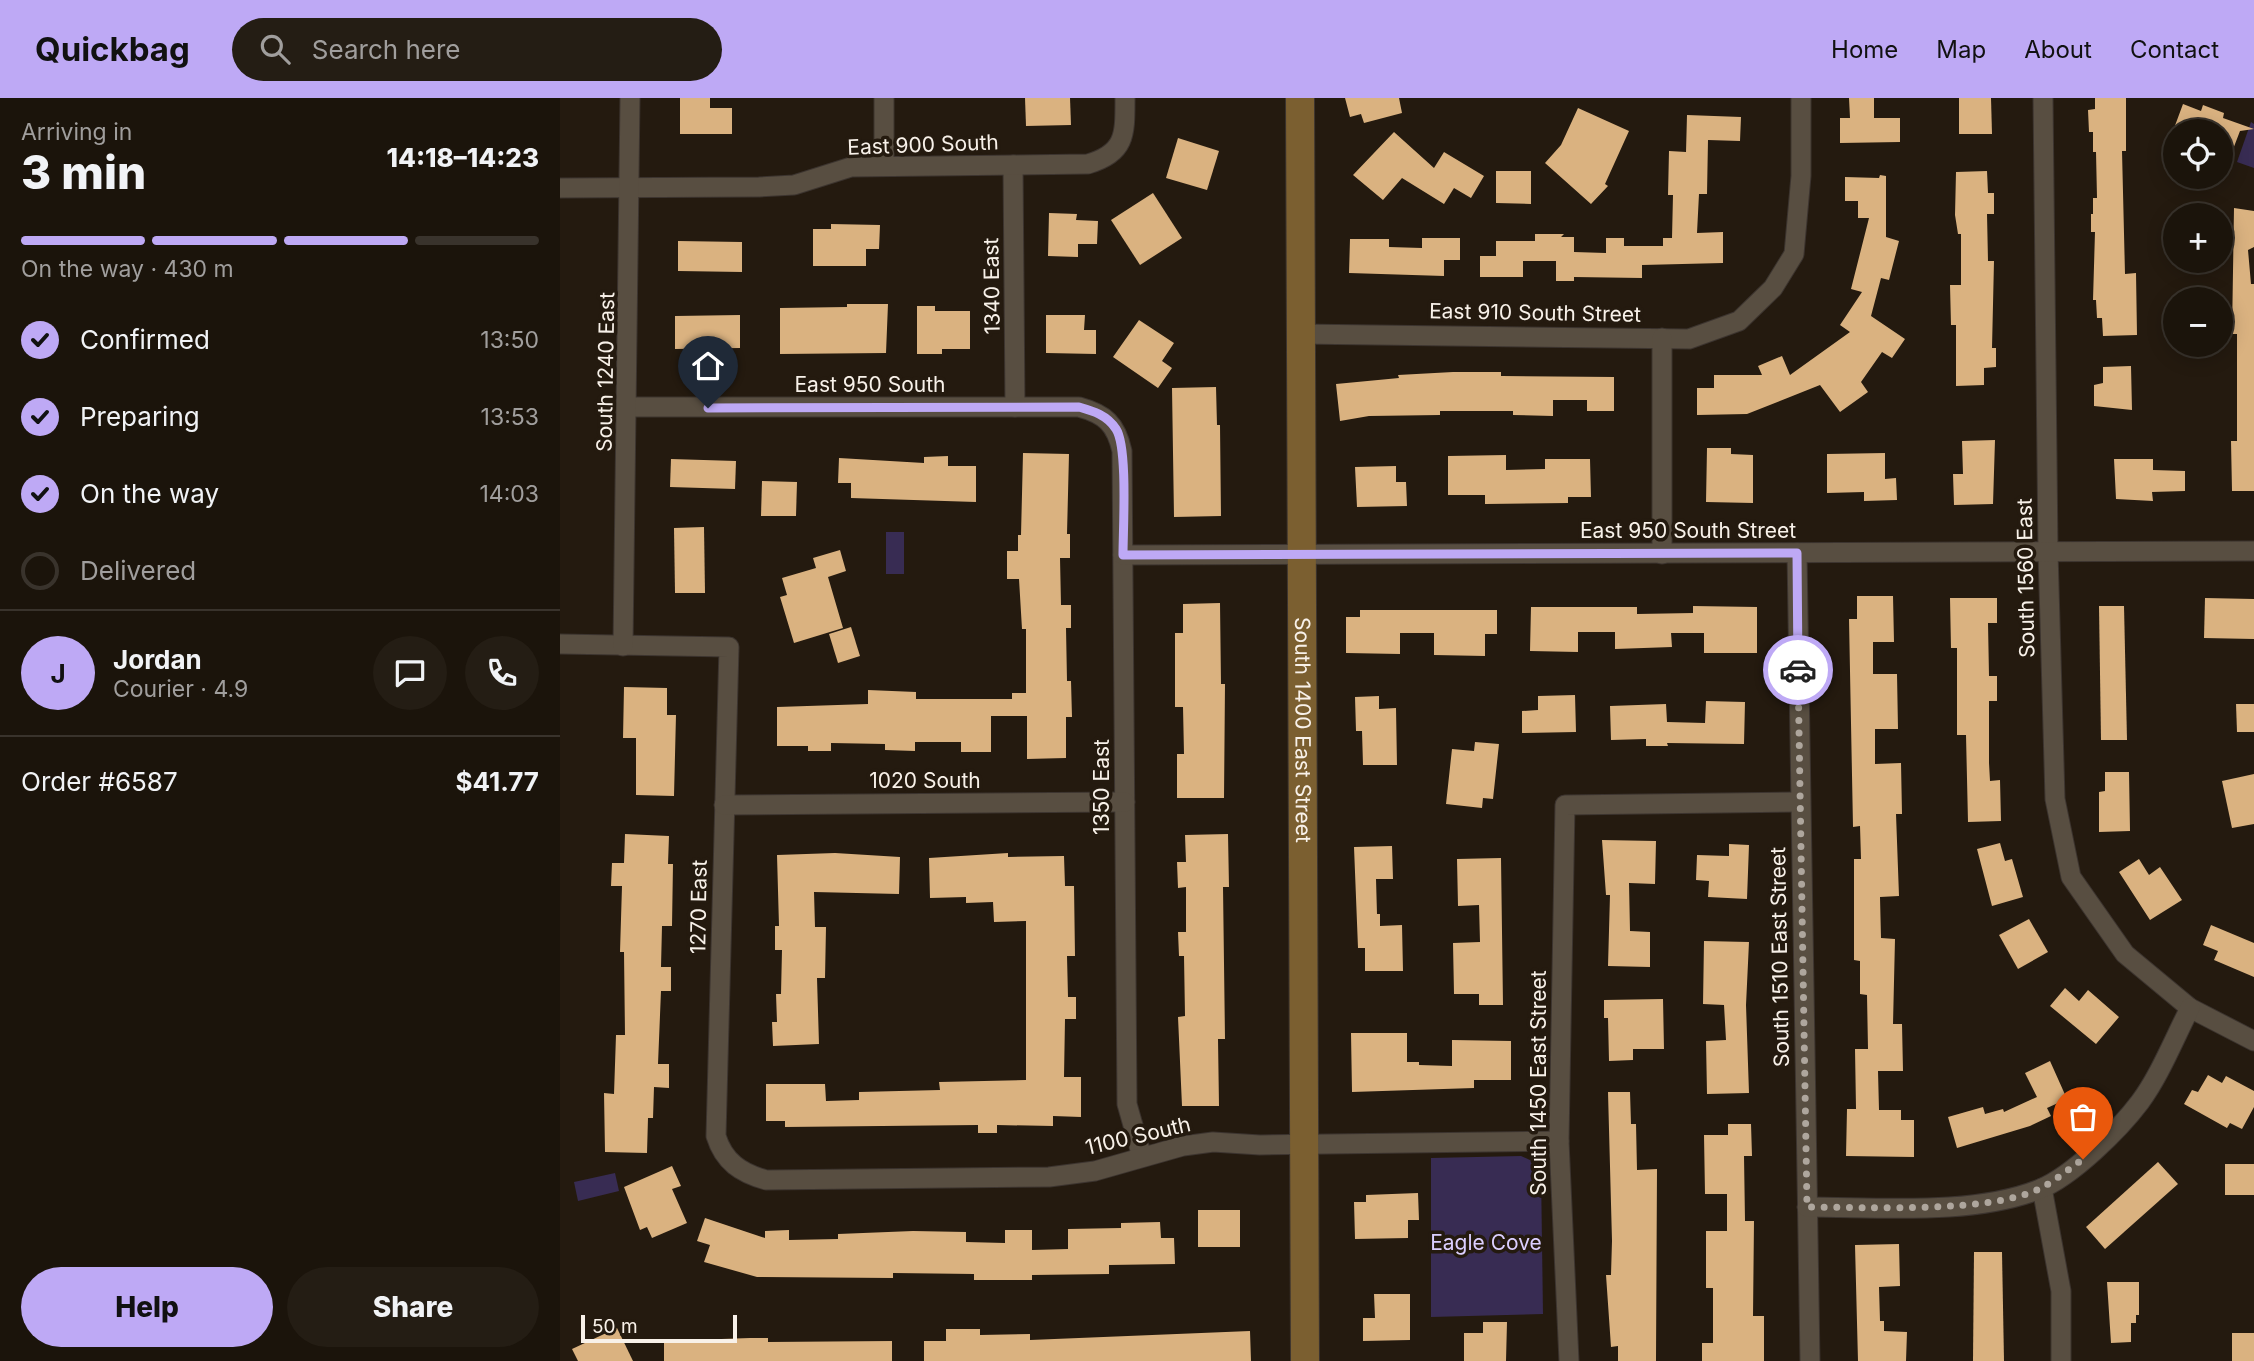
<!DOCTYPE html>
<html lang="en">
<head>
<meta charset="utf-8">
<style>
	:root { --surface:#1b140b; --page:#241d14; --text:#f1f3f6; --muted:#a09e9d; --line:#39332c; --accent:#bea9f5 }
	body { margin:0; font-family:Inter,sans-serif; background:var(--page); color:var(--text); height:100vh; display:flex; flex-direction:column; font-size:26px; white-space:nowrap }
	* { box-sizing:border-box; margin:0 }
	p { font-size:23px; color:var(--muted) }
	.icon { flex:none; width:38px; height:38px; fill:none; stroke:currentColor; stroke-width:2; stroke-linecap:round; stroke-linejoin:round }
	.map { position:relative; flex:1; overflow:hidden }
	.drawer { display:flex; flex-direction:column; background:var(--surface); width:560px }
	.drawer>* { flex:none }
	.fabs { position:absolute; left:1603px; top:21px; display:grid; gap:14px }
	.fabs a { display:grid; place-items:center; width:70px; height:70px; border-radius:50%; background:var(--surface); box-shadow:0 4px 18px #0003,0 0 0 2px var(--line); font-size:35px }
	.scale { position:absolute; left:21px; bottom:18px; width:156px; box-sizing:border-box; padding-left:7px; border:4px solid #f8f1e9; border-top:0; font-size:19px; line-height:24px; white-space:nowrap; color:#f8f1e9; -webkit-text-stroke:5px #241a0f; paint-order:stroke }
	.pin { position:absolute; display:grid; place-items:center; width:60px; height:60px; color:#fff; margin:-72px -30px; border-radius:50% 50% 50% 0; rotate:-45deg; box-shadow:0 0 7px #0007 }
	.pin .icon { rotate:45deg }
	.courier { position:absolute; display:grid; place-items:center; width:70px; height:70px; margin:-35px; border:5px solid #bea9f5; border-radius:50%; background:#fff; color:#222; box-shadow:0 2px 9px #0007 }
	.summary em { font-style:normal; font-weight:800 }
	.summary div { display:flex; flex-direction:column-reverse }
	.summary { display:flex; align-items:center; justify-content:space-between; height:119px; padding:0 21px }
	h1 { font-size:46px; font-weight:800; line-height:52px }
	.bar { display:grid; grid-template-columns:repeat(4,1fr); gap:10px 7px; align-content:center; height:84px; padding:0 21px }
	.bar i { height:9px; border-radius:5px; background:var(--line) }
	.bar .active { background:var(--accent) }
	.bar p { grid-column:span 4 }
	.line { display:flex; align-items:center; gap:18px; padding:0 21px; border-top:2px solid var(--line) }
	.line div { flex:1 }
	.round { display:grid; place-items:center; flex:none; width:74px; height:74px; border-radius:37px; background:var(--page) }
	ol { padding:0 21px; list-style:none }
	li { display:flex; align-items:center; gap:21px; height:77px }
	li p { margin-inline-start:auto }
	li .icon { padding:7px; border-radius:50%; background:var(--accent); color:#111; stroke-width:4 }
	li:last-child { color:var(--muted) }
	li i { width:38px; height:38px; border:4px solid var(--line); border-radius:50% }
	.button { display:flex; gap:14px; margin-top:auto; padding:14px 21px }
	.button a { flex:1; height:80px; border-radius:42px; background:var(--accent); color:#111; font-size:28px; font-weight:800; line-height:80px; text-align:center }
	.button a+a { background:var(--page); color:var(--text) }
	header { display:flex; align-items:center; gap:42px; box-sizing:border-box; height:98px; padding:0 35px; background:var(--accent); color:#111 }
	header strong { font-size:33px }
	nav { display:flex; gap:38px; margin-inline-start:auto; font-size:24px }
	.search { width:490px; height:63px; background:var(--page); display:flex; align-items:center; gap:18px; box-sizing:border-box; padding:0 24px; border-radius:38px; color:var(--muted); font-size:26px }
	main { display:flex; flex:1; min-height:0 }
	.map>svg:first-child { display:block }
	.green { fill:#382c53 }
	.building { fill:#dab280 }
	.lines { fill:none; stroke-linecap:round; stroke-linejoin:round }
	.street-casing { stroke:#3c342f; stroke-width:21 }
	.secondary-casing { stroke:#3c342f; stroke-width:30 }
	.street { stroke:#584e41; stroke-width:19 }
	.secondary { stroke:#7b5f30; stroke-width:28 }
	.done { stroke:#aea69d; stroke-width:7; stroke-dasharray:0 12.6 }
	.route { stroke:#bea9f5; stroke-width:9 }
	.labels { text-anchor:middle; stroke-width:7; stroke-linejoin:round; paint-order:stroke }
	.street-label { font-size:21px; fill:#f8f1e9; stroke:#241a0f }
	.park-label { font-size:21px; fill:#dbcfff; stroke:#241a0f }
</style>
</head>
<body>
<header>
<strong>Quickbag</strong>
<div class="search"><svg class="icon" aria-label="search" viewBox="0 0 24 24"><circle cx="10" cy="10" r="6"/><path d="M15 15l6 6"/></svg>Search here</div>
<nav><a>Home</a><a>Map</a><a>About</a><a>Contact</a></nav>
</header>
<main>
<section class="drawer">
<div class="summary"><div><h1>3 min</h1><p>Arriving in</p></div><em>14:18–14:23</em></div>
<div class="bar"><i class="active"></i><i class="active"></i><i class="active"></i><i></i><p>On the way · 430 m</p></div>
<ol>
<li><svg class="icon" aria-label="check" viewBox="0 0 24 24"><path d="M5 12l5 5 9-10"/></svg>Confirmed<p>13:50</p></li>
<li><svg class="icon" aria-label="check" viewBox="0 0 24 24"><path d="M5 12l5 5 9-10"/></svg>Preparing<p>13:53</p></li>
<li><svg class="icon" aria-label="check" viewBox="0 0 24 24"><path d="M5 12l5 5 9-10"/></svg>On the way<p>14:03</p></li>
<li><i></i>Delivered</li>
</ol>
<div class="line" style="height:126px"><b class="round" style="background:var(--accent);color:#111">J</b><div><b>Jordan</b><p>Courier · 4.9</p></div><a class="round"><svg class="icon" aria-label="chat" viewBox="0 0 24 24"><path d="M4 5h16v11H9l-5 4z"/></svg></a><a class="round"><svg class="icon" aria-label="phone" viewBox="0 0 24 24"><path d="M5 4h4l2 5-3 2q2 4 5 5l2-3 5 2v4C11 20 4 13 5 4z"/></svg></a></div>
<div class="line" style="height:91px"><div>Order #6587</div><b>$41.77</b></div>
<div class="button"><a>Help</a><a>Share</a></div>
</section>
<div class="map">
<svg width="1694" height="1263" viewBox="0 0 1694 1263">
	<rect width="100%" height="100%" fill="#241a0f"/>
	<!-- green -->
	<g class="green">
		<polygon points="1691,24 1694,26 1694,70 1677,64"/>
		<rect x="326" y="434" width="18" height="42"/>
		<polygon points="961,1058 972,1063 981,1074 983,1216 871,1219 871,1060"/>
		<polygon points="55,1075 59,1093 18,1103 14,1084"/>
	</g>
	<!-- building -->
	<g class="building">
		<polygon points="120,0 150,0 150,10 172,10 172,36 120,36"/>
		<polygon points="465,0 510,0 511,27 466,28"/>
		<polygon points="785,0 839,0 842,15 804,25 801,16 790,19"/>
		<polygon points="1289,0 1314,0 1314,20 1340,20 1340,44 1280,45 1280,20 1290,20"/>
		<polygon points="1399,0 1431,0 1432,36 1399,36"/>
		<polygon points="1535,0 1566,0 1566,53 1562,53 1565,176 1576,175 1577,237 1543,238 1542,220 1537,220 1536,202 1533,202 1535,134 1531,134 1531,116 1533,116 1533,100 1537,100 1536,54 1533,54 1533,34 1529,34 1528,12 1535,11"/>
		<polygon points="1623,6 1641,13 1643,7 1664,15 1663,20 1694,31 1680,33 1662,80 1661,33 1613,33"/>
		<polygon points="1018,10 1069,33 1045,86 1048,88 1031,106 985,65 1001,47"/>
		<polygon points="1127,17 1181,19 1180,43 1148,42 1147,96 1139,96 1137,135 1163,134 1163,165 1082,167 1082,180 1014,179 1014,183 996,183 996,163 963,163 963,179 920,179 920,158 936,158 936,143 975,143 975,136 1004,136 1001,139 1014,139 1014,154 1046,155 1046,140 1064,140 1064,148 1103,148 1103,140 1112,140 1113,97 1108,97 1109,53 1126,54"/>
		<polygon points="834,34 874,70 884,54 924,78 911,100 894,90 884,106 842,80 823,102 793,77"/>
		<polygon points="618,40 659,53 647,92 606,80"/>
		<polygon points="936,73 971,73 971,106 936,105"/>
		<polygon points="1427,73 1428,95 1434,95 1434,116 1427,116 1428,163 1434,163 1432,250 1436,250 1436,269 1424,270 1424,287 1396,288 1396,227 1391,227 1390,187 1401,187 1401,136 1398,136 1395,117 1396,74"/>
		<polygon points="1320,77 1326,78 1326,139 1339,143 1329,182 1321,180 1311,218 1345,241 1332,260 1322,254 1301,284 1308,294 1280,314 1260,287 1187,316 1137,317 1137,290 1154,290 1154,277 1202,277 1198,268 1222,258 1230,277 1290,234 1280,227 1302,194 1291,191 1309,120 1298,120 1298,103 1285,103 1285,79 1319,80"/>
		<polygon points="593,95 622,140 580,167 551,122"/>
		<polygon points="1674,110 1694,113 1694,149 1688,152 1691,186 1694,186 1694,393 1672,393 1671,343 1677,343 1677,236 1672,236"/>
		<polygon points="489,115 517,116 516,122 538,123 537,146 518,146 518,159 488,158"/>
		<polygon points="271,126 320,127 319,151 306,151 306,168 253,168 253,131 271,131"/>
		<polygon points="862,140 900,140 900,162 884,162 884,178 789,175 790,141 829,141 829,149 862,150"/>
		<polygon points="118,143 182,144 182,174 118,173"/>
		<polygon points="287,206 328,206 326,255 220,256 220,210 287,209"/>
		<polygon points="357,208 375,208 375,213 410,213 410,251 382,251 382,256 357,256"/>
		<polygon points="180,217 180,250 115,251 115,218"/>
		<polygon points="486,217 525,217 524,232 536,232 536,256 486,255"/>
		<polygon points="579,222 614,245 602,263 612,270 598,290 553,259"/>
		<polygon points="1571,268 1572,312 1534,308 1534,287 1543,285 1543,269"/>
		<polygon points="893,274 941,274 941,278 1054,279 1054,313 1027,313 1027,302 993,302 993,318 953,317 953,313 880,313 880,317 809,318 780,323 776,286 839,280 838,277"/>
		<polygon points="656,289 657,327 660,327 661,418 614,419 612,290"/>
		<polygon points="1435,342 1433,406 1394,407 1393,376 1403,376 1402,343"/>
		<polygon points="1147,350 1171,350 1171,356 1193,357 1193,405 1146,404"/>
		<polygon points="463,355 509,356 507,436 510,436 510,460 500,460 501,507 511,507 511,530 506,530 507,583 511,583 512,619 506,619 506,660 467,661 467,618 431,618 431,654 401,654 401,644 355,644 355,653 325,652 325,646 271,645 271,653 248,653 248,648 217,648 217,609 308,606 308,592 356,594 356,601 452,601 452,595 466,595 466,531 462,531 459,481 447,481 447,453 458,453 458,437 461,437"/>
		<polygon points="1325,355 1325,381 1336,380 1337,402 1304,403 1304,394 1267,395 1267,356"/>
		<polygon points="946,357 946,372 985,371 985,361 1030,361 1031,399 1008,399 1008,405 925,406 925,397 888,397 888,358"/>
		<polygon points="388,358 388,368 416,368 416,404 291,400 291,385 278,385 279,360 364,365 364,359"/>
		<polygon points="111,361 176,363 175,391 110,389"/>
		<polygon points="1554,361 1593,361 1593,372 1625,373 1625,393 1592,394 1593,403 1556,401"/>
		<polygon points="836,368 836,384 846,384 847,408 797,409 795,369"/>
		<polygon points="202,383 237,384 236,418 201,418"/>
		<polygon points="144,429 145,495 115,495 114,430"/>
		<polygon points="280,452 286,473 268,479 283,530 234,545 220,499 227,497 222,480 256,470 253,460"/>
		<polygon points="1297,498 1333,498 1334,544 1313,544 1313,576 1337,576 1338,631 1315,631 1315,666 1341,665 1342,716 1336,716 1339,798 1320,799 1321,840 1335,841 1333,926 1342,926 1343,973 1318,973 1319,1012 1341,1012 1341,1022 1354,1022 1354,1059 1286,1058 1287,1011 1296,1011 1295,951 1308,951 1307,897 1300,896 1300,863 1294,862 1294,761 1301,761 1300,728 1293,729 1289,521 1297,521"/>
		<polygon points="1390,500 1437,500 1437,525 1428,525 1429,578 1437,578 1437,603 1429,603 1429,665 1430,683 1440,682 1441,723 1408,724 1406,637 1397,637 1397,550 1391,550"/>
		<polygon points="1645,500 1694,501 1694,541 1644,540"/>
		<polygon points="660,505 661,586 665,586 664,700 617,700 617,656 624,656 623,609 615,609 615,535 623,535 623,506"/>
		<polygon points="1133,508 1197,509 1197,555 1144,555 1144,535 1111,535 1112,549 1055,551 1055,534 1018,534 1018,554 970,553 971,509 1077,509 1077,516 1133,515"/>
		<polygon points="1539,508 1564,508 1567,642 1541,642"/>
		<polygon points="800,512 937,512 937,536 925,536 925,558 874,557 874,535 840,535 840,556 786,555 786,519 800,519"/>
		<polygon points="291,529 300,558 278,565 269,536"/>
		<polygon points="64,589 107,590 107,617 116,617 114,698 76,697 76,640 63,640"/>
		<polygon points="1015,597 1016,634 962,635 962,613 978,612 978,598"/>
		<polygon points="819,598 819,611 836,610 837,667 803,667 802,633 796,633 795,599"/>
		<polygon points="1146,603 1185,604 1184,646 1107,645 1108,648 1086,648 1086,641 1051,642 1050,608 1106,606 1107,624 1145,625"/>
		<polygon points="1676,606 1694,606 1694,634 1677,634"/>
		<polygon points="915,644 939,646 933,701 923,700 922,710 886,706 892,651 914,653"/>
		<polygon points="1545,674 1569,674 1570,733 1539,734 1539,694 1545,693"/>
		<polygon points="1694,676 1694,726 1672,730 1662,683"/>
		<polygon points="65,736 109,738 108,766 113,766 112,828 102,828 101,869 111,869 111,893 101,893 98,966 109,966 109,990 94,989 93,1020 88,1020 87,1055 45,1054 44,995 54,996 56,937 65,937 64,854 60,854 62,788 51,788 52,765 64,765"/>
		<polygon points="668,736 669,789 663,789 665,941 658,941 659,1008 622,1008 618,919 625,918 624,858 619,858 618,834 626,834 626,789 618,790 617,764 626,764 625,737"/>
		<polygon points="1042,742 1096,743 1095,786 1069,785 1070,833 1090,834 1090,869 1048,868 1050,797 1046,797"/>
		<polygon points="1440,745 1445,763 1452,761 1463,799 1432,808 1417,751"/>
		<polygon points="1169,746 1189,747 1187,801 1148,799 1149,783 1136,782 1137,757 1169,758"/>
		<polygon points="832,748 833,781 816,781 817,816 820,816 820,828 842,827 843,873 805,873 805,850 798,850 794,749"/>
		<polygon points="275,755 340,759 339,796 254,794 255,829 266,829 265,880 257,880 259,946 213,948 212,924 217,924 216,896 221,896 222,852 215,852 215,828 219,828 217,757"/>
		<polygon points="448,755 448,759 504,758 505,788 514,788 515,858 507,858 508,899 516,899 516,921 505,921 504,979 521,979 521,1019 493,1018 493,1028 437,1027 437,1035 418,1035 418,1027 225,1029 225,1023 206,1023 206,986 265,986 266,1003 299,1002 299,994 380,992 379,984 466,982 466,823 434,824 433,804 406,805 406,799 370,800 369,760"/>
		<polygon points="941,760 943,907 919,907 919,896 894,896 893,845 920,844 919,807 898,808 897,761"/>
		<polygon points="1579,761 1589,777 1600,769 1622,802 1590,822 1559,774"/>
		<polygon points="1469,821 1488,854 1458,871 1439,837"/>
		<polygon points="1651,827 1694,845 1694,879 1654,862 1658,853 1643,847"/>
		<polygon points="1144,843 1189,844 1186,907 1189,995 1147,996 1146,943 1166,942 1164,907 1143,906"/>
		<polygon points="1505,890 1519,903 1528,892 1559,919 1536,946 1490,908"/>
		<polygon points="1103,901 1104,951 1073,951 1073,962 1049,963 1048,920 1044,920 1044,902"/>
		<polygon points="791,935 847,935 847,964 859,964 859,967 892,968 892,942 951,943 951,982 914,982 914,990 792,994"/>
		<polygon points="1490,963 1507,1001 1487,1010 1491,1018 1470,1028 1397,1050 1388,1019 1423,1009 1425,1016 1443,1011 1444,1014 1477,999 1465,975"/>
		<polygon points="1648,977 1662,985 1666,978 1694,993 1694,1009 1682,1031 1670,1025 1667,1030 1624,1006 1632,992 1638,994"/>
		<polygon points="1048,994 1070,994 1071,1026 1076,1026 1077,1072 1097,1071 1096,1263 1058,1263 1058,1248 1051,1249 1046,1177 1051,1177 1052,1143"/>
		<polygon points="1168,1026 1191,1026 1192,1058 1184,1058 1185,1123 1194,1123 1193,1218 1204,1218 1204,1263 1142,1263 1142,1245 1153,1245 1153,1190 1146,1190 1146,1133 1167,1133 1167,1096 1145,1096 1144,1037 1168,1037"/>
		<polygon points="1598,1064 1618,1086 1545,1151 1526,1129"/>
		<rect x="1665" y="1066" width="29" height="31"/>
		<polygon points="112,1068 121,1088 112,1091 127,1125 92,1140 87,1129 80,1132 64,1089"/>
		<polygon points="858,1095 859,1122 848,1122 848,1140 795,1141 794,1104 806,1104 806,1097"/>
		<rect x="638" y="1112" width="42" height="37"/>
		<polygon points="145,1120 205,1140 205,1133 229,1132 229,1142 278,1141 278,1136 353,1133 406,1134 406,1144 445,1145 445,1132 472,1132 472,1152 508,1151 508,1131 561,1130 561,1125 600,1124 601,1140 614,1140 615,1166 549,1167 549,1176 472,1177 472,1182 414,1182 414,1176 333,1175 333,1180 197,1179 144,1164 150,1147 137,1143"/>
		<polygon points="1339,1146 1340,1188 1319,1189 1320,1223 1324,1223 1324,1233 1347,1234 1346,1263 1298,1263 1295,1147"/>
		<polygon points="1414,1154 1442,1154 1444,1263 1413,1263"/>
		<polygon points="1547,1184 1579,1184 1579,1217 1576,1217 1576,1225 1571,1225 1571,1244 1551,1245"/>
		<polygon points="814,1196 850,1196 850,1242 803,1243 803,1220 815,1220"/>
		<polygon points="923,1224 947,1224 946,1263 904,1263 904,1235 923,1235"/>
		<polygon points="57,1230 73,1263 18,1263 12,1251"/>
		<polygon points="386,1231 420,1231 420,1237 470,1236 470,1242 690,1233 691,1263 364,1263 364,1243 386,1243"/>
		<rect x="1672" y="1235" width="22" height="28"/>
		<polygon points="190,1240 208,1240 208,1244 332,1243 332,1263 104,1263 104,1243"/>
	</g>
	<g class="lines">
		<defs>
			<g id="street">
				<polyline points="1483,0 1488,453 1495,701 1511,779 1565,856 1630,910 1694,943"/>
				<polyline points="453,67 455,309"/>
				<polyline points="324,68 324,0"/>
				<path d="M0,90l199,-1 35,-2 57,-18 237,-3c38,-11 37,-30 37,-66"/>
				<polyline points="739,236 1129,241 1179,223 1213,190 1234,156 1241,78 1241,0"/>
				<path d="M68,309h451c26,7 37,17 43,44l5,653 15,53"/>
				<polyline points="1237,455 1250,1263"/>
				<polyline points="1102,456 1102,240"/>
				<polyline points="563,457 1694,453"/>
				<path d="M0,546l169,3 -13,489c8,26 25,37 50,44l283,-3 46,-6 88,-25 30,-4 47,3 299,-4"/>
				<polyline points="63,548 70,0"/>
				<polyline points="164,707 565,704"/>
				<polyline points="1482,1090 1501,1193 1501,1263"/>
				<path d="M1247,1109c72,0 166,9 233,-18 32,-13 79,-59 100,-87 20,-27 34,-63 50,-94"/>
				<polyline points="1009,1263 999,1043 1005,707 1240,704"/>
			</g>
			<g id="secondary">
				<path id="s1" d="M740,0l5,1263"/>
			</g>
		</defs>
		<!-- street casing -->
		<use href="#street" class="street-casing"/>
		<!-- secondary casing -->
		<use href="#secondary" class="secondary-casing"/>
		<!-- street -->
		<use href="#street" class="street"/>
		<!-- secondary -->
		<use href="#secondary" class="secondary"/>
	</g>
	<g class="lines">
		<!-- done -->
		<path class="done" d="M1238,572l9,537c59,0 187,7 236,-20 14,-8 27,-19 40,-28"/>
		<!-- route -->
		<path class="route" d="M148,310l371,-1c14,4 28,8 37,22 12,18 7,100 7,126l674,-2 1,117"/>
	</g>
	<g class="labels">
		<!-- street labels -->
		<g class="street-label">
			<text transform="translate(363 47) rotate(-2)" y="7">East 900 South</text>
			<text transform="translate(432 188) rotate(-91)" y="7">1340 East</text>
			<text transform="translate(975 215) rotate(1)" y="7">East 910 South Street</text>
			<text transform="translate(46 274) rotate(-89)" y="7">South 1240 East</text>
			<text x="310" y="294">East 950 South</text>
			<text x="1128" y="440">East 950 South Street</text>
			<text transform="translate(1466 480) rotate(-91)" y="7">South 1560 East</text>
			<text dy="7" stroke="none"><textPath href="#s1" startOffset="632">South 1400 East Street</textPath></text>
			<text x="365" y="690">1020 South</text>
			<text transform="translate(542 689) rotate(-90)" y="7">1350 East</text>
			<text transform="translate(139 809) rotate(-89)" y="7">1270 East</text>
			<text transform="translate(1220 859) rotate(-91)" y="7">South 1510 East Street</text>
			<text transform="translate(979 985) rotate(-90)" y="7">South 1450 East Street</text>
			<text transform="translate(578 1038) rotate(-13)" y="7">1100 South</text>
		</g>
		<!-- park labels -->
		<g class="park-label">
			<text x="926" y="1152">Eagle Cove</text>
		</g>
	</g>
</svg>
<div class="fabs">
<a><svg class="icon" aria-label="locate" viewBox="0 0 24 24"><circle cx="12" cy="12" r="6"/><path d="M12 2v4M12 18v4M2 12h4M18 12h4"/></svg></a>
<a>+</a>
<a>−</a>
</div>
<div class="scale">50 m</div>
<div class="pin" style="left:1523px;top:1061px;background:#ea580c"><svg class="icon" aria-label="bag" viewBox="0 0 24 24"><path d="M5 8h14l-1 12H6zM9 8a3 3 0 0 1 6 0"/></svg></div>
<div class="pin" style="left:148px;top:310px;background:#1f2937"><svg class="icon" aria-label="home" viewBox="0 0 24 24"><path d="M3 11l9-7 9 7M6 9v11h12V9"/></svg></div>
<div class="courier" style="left:1238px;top:572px"><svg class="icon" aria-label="car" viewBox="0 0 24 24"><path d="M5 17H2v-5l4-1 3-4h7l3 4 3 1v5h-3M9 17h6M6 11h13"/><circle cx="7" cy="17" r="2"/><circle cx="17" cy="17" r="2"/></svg></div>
</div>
</main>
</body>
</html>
